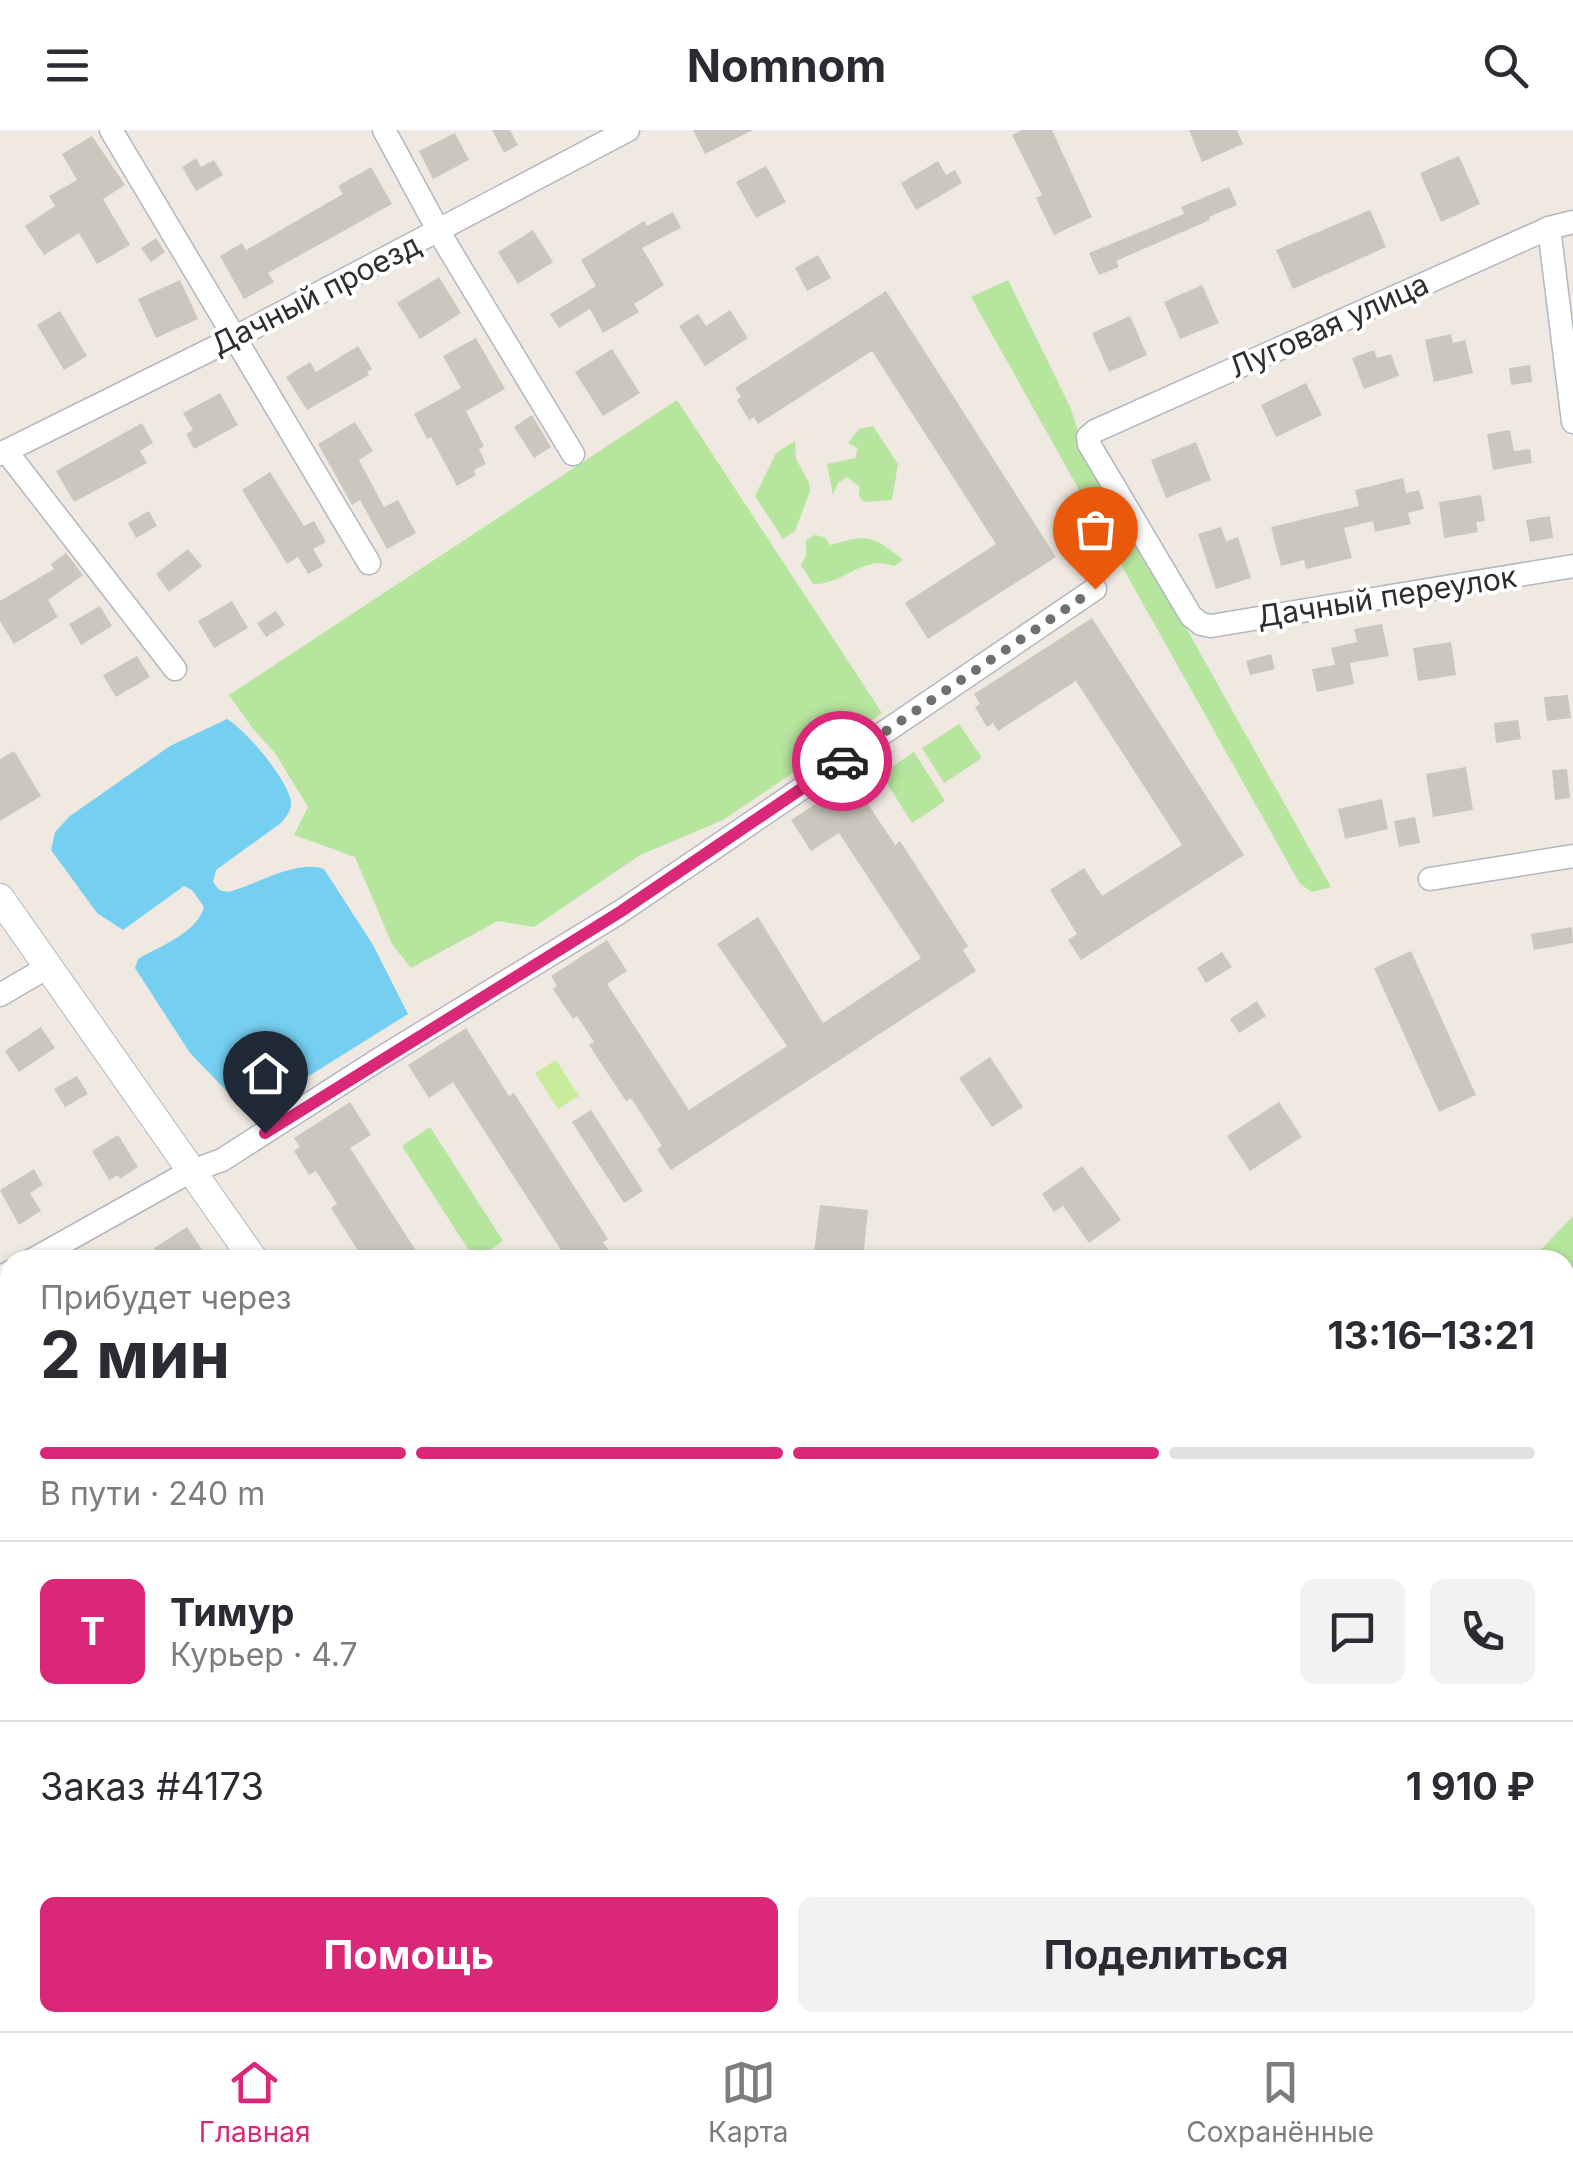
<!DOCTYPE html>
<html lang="ru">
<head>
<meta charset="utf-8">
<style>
	:root { --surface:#fff; --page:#f2f2f3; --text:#2b2b33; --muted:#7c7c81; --line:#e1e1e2; --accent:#db2777 }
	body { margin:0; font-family:Inter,sans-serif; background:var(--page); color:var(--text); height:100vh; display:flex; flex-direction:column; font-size:38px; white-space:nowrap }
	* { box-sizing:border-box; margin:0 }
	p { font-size:32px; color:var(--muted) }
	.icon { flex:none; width:55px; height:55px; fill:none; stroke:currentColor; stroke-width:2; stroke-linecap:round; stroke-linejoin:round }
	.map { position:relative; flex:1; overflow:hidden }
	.details { position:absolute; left:0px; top:1120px; width:1575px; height:782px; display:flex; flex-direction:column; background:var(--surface); border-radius:30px 30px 0 0; box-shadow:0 2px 8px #0004 }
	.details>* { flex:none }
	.pin { position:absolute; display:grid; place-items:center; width:85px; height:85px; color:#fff; margin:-102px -42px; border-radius:50% 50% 50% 0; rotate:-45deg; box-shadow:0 0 10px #0007 }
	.pin .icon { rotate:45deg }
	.courier { position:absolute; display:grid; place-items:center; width:100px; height:100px; margin:-50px; border:8px solid #db2777; border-radius:50%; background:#fff; color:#222; box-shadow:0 2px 12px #0007 }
	.headline em { font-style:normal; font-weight:700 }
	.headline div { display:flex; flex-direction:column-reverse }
	.headline { display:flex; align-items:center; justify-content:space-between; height:170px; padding:0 40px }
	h1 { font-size:65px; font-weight:700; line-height:75px }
	.bar { display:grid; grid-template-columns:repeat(4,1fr); gap:15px 10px; align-content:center; height:120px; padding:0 40px }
	.bar i { height:12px; border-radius:8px; background:var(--line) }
	.bar .active { background:var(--accent) }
	.bar p { grid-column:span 4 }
	.line { display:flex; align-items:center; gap:25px; padding:0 40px; border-top:2px solid var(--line) }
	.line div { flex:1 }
	.round { display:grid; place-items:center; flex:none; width:105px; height:105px; border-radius:15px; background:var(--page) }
	.button { display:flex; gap:20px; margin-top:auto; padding:20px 40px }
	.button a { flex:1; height:115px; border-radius:15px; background:var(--accent); color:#fff; font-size:40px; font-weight:700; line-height:115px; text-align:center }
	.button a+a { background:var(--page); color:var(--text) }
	header { display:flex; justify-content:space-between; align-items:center; height:130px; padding:0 40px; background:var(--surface); font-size:45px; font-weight:700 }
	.dock { display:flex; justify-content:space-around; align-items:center; height:140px; border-top:2px solid var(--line); background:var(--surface); font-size:28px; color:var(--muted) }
	.dock a { display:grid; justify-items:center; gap:5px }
	.dock .active { color:var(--accent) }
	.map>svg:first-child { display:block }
	.green { fill:#b6e59e }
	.pitch { fill:#c9ec9a }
	.water { fill:#75cff0 }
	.building { fill:#cbc7bf }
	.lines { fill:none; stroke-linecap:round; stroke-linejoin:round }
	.minor-casing { stroke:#b4b7c1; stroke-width:25 }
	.tertiary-casing { stroke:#b4b7c1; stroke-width:30 }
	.minor { stroke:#fff; stroke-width:22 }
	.tertiary { stroke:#fff; stroke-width:28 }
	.done { stroke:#726f6d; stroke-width:10; stroke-dasharray:0 18 }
	.route { stroke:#db2777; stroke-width:12 }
	.labels { text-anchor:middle; stroke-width:8; stroke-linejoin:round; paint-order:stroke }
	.street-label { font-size:30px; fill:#2e2e2e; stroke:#fff }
</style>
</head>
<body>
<header><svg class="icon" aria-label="menu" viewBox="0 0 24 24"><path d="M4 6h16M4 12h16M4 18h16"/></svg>Nomnom<svg class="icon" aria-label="search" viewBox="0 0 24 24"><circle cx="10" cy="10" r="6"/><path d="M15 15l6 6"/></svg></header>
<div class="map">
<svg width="1573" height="1901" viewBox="0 0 1573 1901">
	<rect width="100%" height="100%" fill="#efe9e1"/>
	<!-- green -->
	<g class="green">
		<polygon points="1008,150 1071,279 1080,308 1331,757 1312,762 1300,754 971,167"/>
		<polygon points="677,270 882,583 723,690 640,725 534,797 498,791 411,838 392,814 355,727 294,705 308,677 275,623 253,599 229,565"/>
		<polygon points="873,296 898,334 892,370 864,372 859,366 860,357 847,347 838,353 833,365 827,334 855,328 858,318 848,313 859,299"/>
		<polygon points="795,311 796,329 809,353 810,361 795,401 783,409 755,366 776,323"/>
		<path d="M815,405l9,2 6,8c39,-11 42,-10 73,15l-9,6c-32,-12 -50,19 -81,18l-12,-19 5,-9v-16z"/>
		<polygon points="959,594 982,628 944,653 922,618"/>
		<polygon points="914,622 945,671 912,693 881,644"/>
		<polygon points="430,997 503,1111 475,1130 402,1016"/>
		<polygon points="1573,1086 1573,1144 1565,1146 1565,1130 1531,1130"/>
	</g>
	<!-- pitch -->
	<g class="pitch">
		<polygon points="556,930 579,966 558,979 535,943"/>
		<polygon points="10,1190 10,1244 0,1227 0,1196"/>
	</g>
	<!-- water -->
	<path class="water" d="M227,589c19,11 60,60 64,82 1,9 -5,16 -10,22l-65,47 -3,12 6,8 9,2c29,-7 67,-33 96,-23l49,76 35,69 -155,97 -11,-4 -52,-54 -55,-85 3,-9c22,-13 59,-26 66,-52l-12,-17 -8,-4 -61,44 -26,-17 -46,-63 4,-18 15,-16 100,-70z"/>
	<!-- building -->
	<g class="building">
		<polygon points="492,0 510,0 518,15 504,23"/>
		<polygon points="693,0 753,0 705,24"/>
		<polygon points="1022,0 1052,0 1092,87 1054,105 1036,68 1042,65 1012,5"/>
		<polygon points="1189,0 1237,0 1243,14 1202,32"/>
		<polygon points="455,3 469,30 433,49 419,21"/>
		<polygon points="92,6 125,55 103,69 130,115 97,134 79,103 44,125 25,96 55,76 49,66 77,50 62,24"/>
		<polygon points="1459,26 1480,74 1441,92 1420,43"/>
		<polygon points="196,28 201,37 214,30 223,45 196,61 182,37"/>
		<polygon points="938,31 946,45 955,40 962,53 916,80 901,53"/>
		<polygon points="766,36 786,72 756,88 736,52"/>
		<polygon points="371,37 392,74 268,143 274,152 244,169 220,126 242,113 246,120 343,64 338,56"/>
		<polygon points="1229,57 1237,75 1209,87 1210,90 1116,131 1119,137 1099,145 1089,123 1184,84 1181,77"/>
		<polygon points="1370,80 1386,117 1293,159 1276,120"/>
		<polygon points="673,82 681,98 642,118 664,155 634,174 639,182 603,203 590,179 559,198 550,184 596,156 581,130 644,91 647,96"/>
		<polygon points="533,100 553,132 518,154 498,122"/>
		<polygon points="156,108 165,122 151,132 141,118"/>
		<polygon points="818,125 831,148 807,161 795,138"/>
		<polygon points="439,147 461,183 420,209 397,173"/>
		<polygon points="180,150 198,189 156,208 138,169"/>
		<polygon points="1202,155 1219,193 1180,209 1164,172"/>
		<polygon points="886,161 1056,427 928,509 905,473 996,414 872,221 758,294 754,287 749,290 737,270 741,267 735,258"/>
		<polygon points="730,180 748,208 705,236 679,196 698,184 706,196"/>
		<polygon points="60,181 87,226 64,240 37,195"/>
		<polygon points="1130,186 1147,225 1109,242 1092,203"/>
		<polygon points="1451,204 1453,213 1465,210 1473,243 1434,252 1425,210"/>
		<polygon points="476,208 505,259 466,281 484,316 479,319 486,334 474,340 476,345 457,356 431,307 427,309 414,284 461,258 443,226"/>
		<polygon points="358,216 372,239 367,242 369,245 307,280 286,247 310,232 316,242"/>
		<polygon points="612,219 640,263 603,286 575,242"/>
		<polygon points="1374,220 1377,228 1391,224 1399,246 1364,259 1352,228"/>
		<polygon points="1530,235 1532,252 1511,255 1509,238"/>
		<polygon points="1306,253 1322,285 1276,307 1261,275"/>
		<polygon points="220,263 238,295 194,319 186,304 193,300 183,283"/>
		<polygon points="532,285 551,317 534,328 514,297"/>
		<polygon points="355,292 373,321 359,330 384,377 398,370 416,403 387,419 360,370 352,375 318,314"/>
		<polygon points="142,293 153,313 140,321 147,333 74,372 56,341"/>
		<polygon points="1510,300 1514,321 1530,319 1532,333 1493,340 1487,304"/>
		<polygon points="1196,312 1211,350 1166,368 1151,330"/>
		<polygon points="270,342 304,396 314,391 326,412 313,419 323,436 308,444 298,427 287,434 242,360"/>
		<polygon points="1403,348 1406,363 1419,360 1424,379 1408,383 1411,394 1375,402 1373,391 1344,398 1352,428 1306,439 1304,430 1281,436 1271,397 1359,376 1355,360"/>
		<polygon points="1481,365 1485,391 1476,392 1478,402 1444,408 1439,372"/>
		<polygon points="149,381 157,396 136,408 128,393"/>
		<polygon points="1550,386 1553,408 1530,412 1526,390"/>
		<polygon points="1221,397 1226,411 1238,407 1251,448 1216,459 1198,404"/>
		<polygon points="188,419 202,436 169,462 156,444"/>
		<polygon points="66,423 83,445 48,470 58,487 14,514 0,491 0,471 54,439 51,434"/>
		<polygon points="232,471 248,498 214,518 198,491"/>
		<polygon points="100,476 112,496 81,515 69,494"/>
		<polygon points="276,481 285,495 266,507 257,493"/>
		<polygon points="1092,488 1244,725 1081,830 1068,810 1077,804 1050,760 1084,738 1102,766 1182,715 1076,551 998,601 993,593 987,597 975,577 980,574 974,564"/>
		<polygon points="1382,494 1389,526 1350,533 1354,554 1317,562 1312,539 1335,535 1331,518 1357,512 1354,499"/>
		<polygon points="1451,512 1456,545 1418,551 1413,518"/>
		<polygon points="1271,524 1275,539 1250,545 1246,531"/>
		<polygon points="137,526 150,547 116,567 103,545"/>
		<polygon points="1568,565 1571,588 1547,591 1544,567"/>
		<polygon points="1518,590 1521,609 1496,613 1494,593"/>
		<polygon points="14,621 41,666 0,691 0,629"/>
		<polygon points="1466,637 1473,680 1433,687 1426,644"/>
		<polygon points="1567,639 1570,668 1555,670 1552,640"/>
		<polygon points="852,650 895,715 900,711 968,816 963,820 976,841 671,1040 657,1019 662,1016 631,968 626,971 589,915 594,912 577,886 573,889 553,859 557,856 551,846 607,810 627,841 607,854 689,980 787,916 717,814 758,787 823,893 921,828 839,703 811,721 791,690"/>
		<polygon points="1382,669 1388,699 1345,709 1338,679"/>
		<polygon points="1415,687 1420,713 1399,717 1394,691"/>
		<polygon points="1572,797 1573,813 1534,820 1531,804"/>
		<polygon points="1411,821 1476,965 1439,982 1374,838"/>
		<polygon points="1222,822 1232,837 1206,853 1197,838"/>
		<polygon points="1257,871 1266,886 1239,903 1230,889"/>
		<polygon points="41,897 55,918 19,942 5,921"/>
		<polygon points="466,898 509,966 514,963 608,1109 603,1112 615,1130 545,1130 561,1120 453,952 429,968 408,935"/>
		<polygon points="990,927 1023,977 992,997 959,948"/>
		<polygon points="77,946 88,964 65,977 54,959"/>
		<polygon points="350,972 371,1005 350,1018 422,1130 364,1130 331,1078 337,1074 316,1041 309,1045 294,1021 300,1017 294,1008"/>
		<polygon points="1279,972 1302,1007 1250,1041 1227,1006"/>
		<polygon points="591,980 643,1061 624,1073 572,992"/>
		<polygon points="118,1005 138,1037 120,1049 118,1045 109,1050 92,1021"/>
		<polygon points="1082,1036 1121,1090 1089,1113 1063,1076 1054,1082 1042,1064"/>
		<polygon points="34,1039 43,1055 30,1063 41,1081 19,1095 0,1060"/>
		<polygon points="820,1075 868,1080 863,1130 813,1130"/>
		<polygon points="187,1097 209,1130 161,1130 154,1118"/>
	</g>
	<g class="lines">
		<defs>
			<g id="minor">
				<polyline points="111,0 369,433"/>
				<polyline points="384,0 443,109 573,324"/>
				<polyline points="1573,92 1549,98 1095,301 1088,307 1089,314 1191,486 1201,494 1211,496 1573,436"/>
				<polyline points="1549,98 1573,292"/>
				<polyline points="6,321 175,539"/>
				<polyline points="0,324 234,208 628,0"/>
				<polyline points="1430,749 1573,726"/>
				<polyline points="0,865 48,837"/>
				<polyline points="32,1130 189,1042 222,1030 381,928 620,782 1095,459"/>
				<polyline points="0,1148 10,1142"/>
				<polyline points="0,1648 10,1638"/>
				<polyline points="1565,1672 1573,1664"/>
				<polyline points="28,1901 37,1892"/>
				<polyline points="327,1901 336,1892"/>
				<polyline points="622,1901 630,1892"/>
				<polyline points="916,1901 925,1892"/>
			</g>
			<g id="tertiary">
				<polyline points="0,768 254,1130"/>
				<polyline points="1047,1892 1057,1901"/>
				<polyline points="1464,1892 1469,1901"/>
				<polyline points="1309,1901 1319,1892"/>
			</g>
		</defs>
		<!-- minor casing -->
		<use href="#minor" class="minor-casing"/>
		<!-- tertiary casing -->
		<use href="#tertiary" class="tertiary-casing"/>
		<!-- minor -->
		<use href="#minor" class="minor"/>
		<!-- tertiary -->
		<use href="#tertiary" class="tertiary"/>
	</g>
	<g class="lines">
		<!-- done -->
		<polyline class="done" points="842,631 1095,459"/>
		<!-- route -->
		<polyline class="route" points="265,1003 620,782 842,631"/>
	</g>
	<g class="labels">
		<!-- street labels -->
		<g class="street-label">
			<text transform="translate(316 165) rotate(-27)" y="10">Дачный проезд</text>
			<text transform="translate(1329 196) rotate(-24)" y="10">Луговая улица</text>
			<text transform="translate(1387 467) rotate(-9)" y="10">Дачный переулок</text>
		</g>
	</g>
</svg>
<div class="pin" style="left:1095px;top:459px;background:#ea580c"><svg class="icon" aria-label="bag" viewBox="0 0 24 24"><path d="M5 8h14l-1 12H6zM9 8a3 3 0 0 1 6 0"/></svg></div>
<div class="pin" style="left:265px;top:1003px;background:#1f2937"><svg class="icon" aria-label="home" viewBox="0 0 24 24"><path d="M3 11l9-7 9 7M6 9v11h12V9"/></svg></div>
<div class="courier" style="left:842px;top:631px"><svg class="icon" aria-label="car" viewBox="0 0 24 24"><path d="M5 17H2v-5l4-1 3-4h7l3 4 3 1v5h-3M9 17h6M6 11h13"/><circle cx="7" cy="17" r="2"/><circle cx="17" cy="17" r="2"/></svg></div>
<section class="details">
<div class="headline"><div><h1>2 мин</h1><p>Прибудет через</p></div><em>13:16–13:21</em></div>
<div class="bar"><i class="active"></i><i class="active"></i><i class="active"></i><i></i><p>В пути · 240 m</p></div>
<div class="line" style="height:180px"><b class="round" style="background:var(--accent);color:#fff">Т</b><div><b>Тимур</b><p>Курьер · 4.7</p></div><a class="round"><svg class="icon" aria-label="chat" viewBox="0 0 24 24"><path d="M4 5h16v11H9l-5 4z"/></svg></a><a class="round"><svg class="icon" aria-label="phone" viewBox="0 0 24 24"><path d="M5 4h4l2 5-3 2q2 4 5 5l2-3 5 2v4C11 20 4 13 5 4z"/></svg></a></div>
<div class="line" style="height:130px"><div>Заказ #4173</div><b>1 910 ₽</b></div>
<div class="button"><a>Помощь</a><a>Поделиться</a></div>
</section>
</div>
<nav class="dock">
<a class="active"><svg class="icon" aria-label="home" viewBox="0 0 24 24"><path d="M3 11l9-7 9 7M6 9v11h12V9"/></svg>Главная</a>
<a><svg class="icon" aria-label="map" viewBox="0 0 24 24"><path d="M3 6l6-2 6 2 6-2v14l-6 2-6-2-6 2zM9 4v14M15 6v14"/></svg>Карта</a>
<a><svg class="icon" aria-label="saved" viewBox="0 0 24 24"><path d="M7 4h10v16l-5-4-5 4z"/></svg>Сохранённые</a>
</nav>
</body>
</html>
